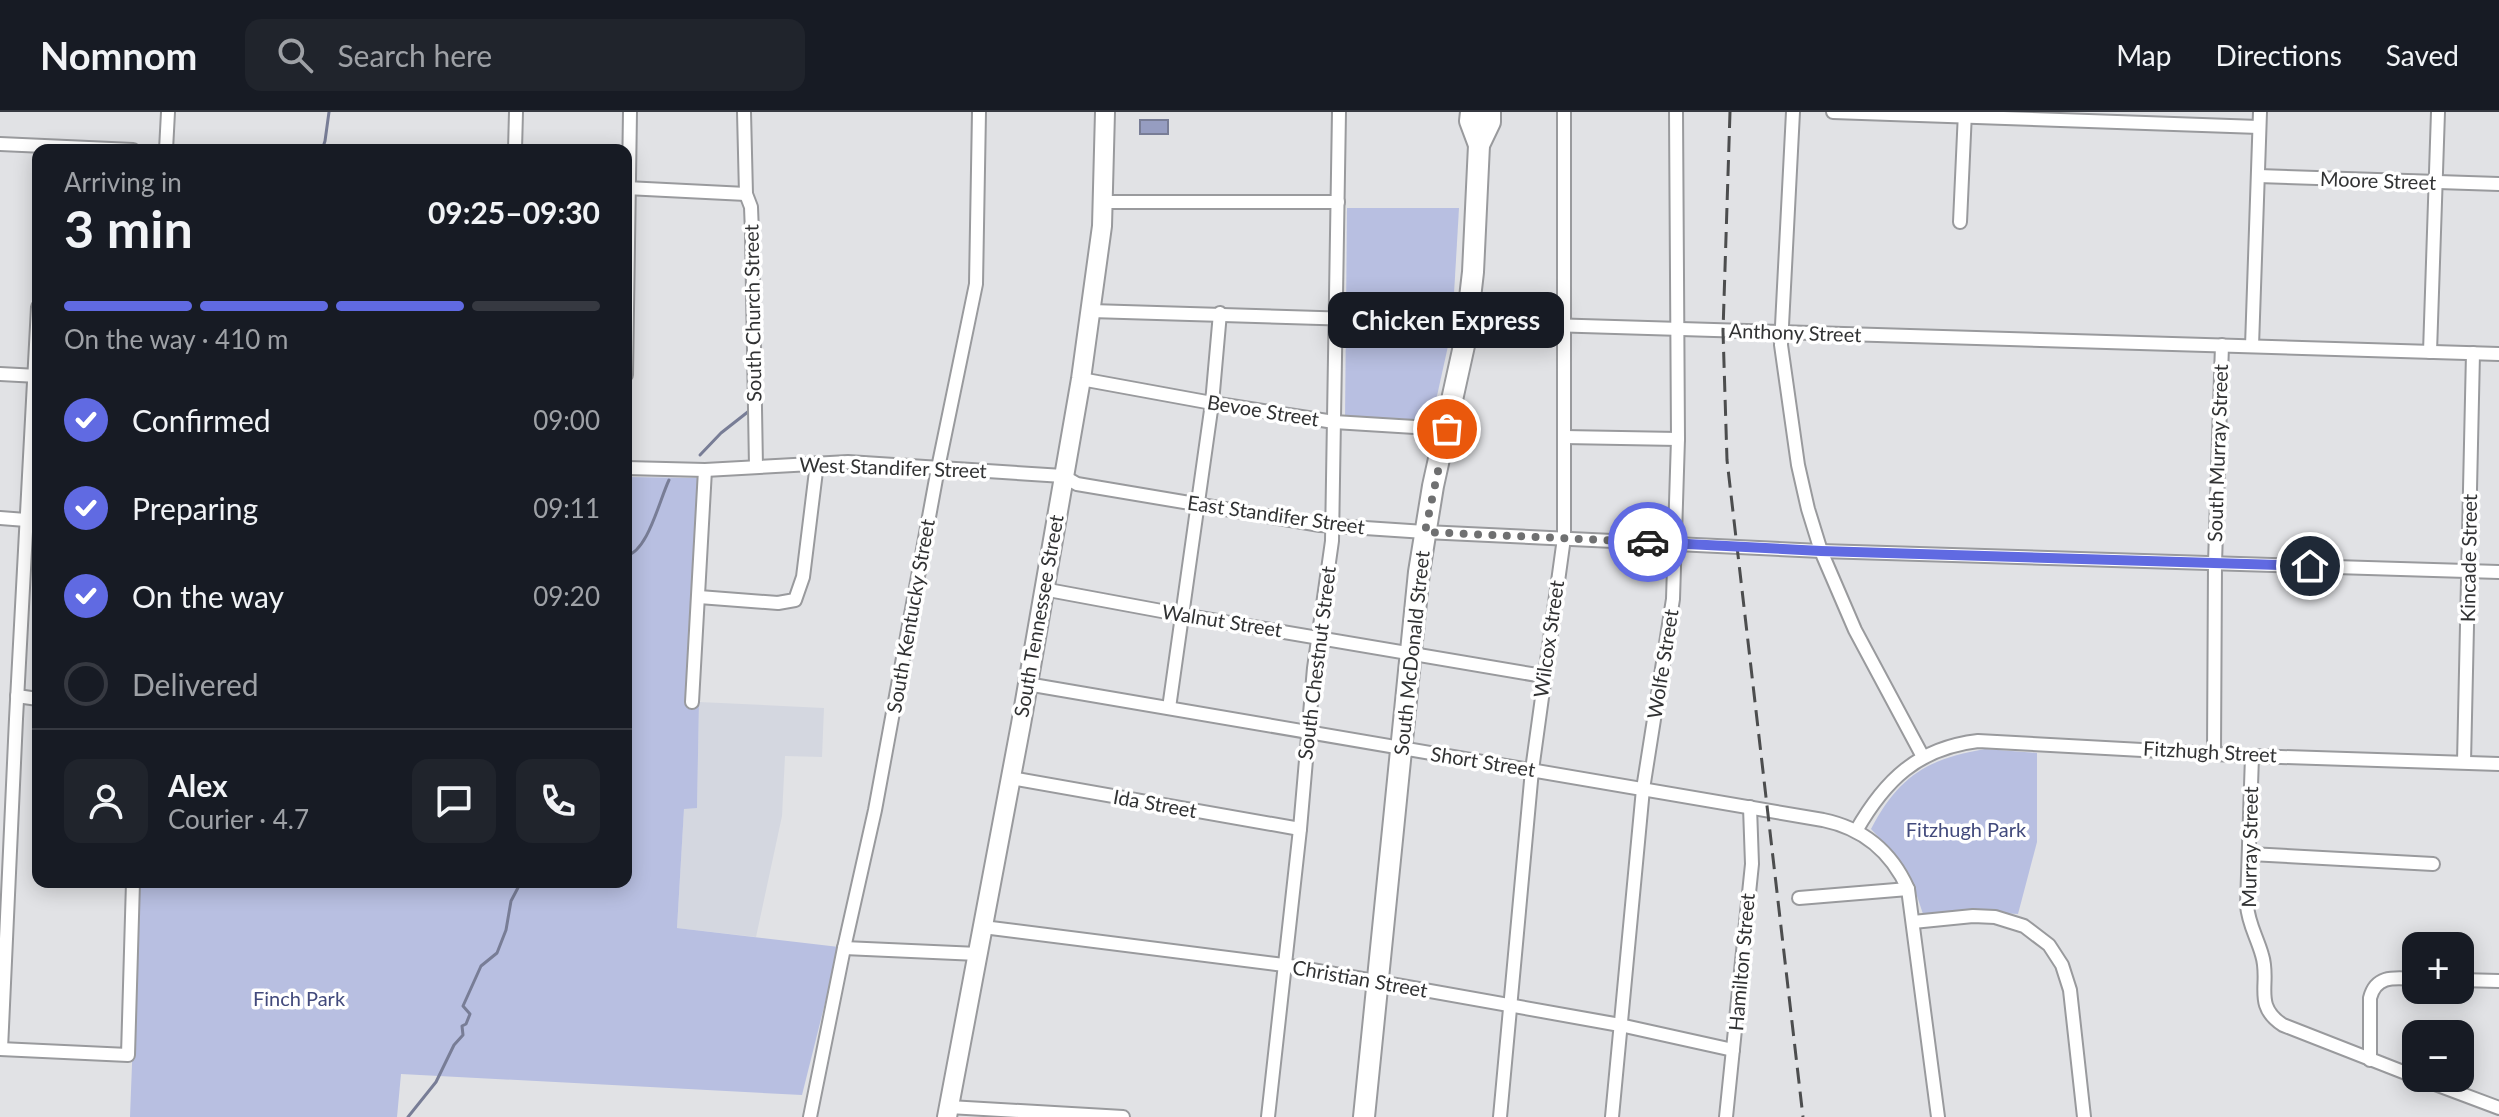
<!DOCTYPE html>
<html lang="en">
<head>
<meta charset="utf-8">
<style>
	:root { --surface:#171b24; --page:#20242c; --text:#f1f3f6; --muted:#9ea1a6; --line:#363941; --accent:#606ae2 }
	body { margin:0; font-family:Lato,sans-serif; background:var(--page); color:var(--text); height:100vh; display:flex; flex-direction:column; font-size:30px; white-space:nowrap }
	* { box-sizing:border-box; margin:0 }
	p { font-size:26px; color:var(--muted) }
	.icon { flex:none; width:44px; height:44px; fill:none; stroke:currentColor; stroke-width:2; stroke-linecap:round; stroke-linejoin:round }
	.map { position:relative; flex:1; overflow:hidden }
	.sheet { position:absolute; left:32px; top:32px; width:600px; height:744px; display:flex; flex-direction:column; background:var(--surface); border-radius:16px; box-shadow:0 4px 20px #0003 }
	.sheet>* { flex:none }
	.buttons { position:absolute; left:2402px; top:820px; display:grid; gap:16px }
	.buttons a { display:grid; place-items:center; width:72px; height:72px; border-radius:16px; background:var(--surface); box-shadow:0 4px 20px #0003; font-size:40px }
	.pin { position:absolute; display:grid; place-items:center; width:68px; height:68px; color:#fff; margin:-34px; border:4px solid #fff; border-radius:50%; box-shadow:0 2px 8px #0007 }
	.courier { position:absolute; display:grid; place-items:center; width:80px; height:80px; margin:-40px; border:6px solid #606ae2; border-radius:50%; background:#fff; color:#222; box-shadow:0 2px 10px #0007 }
	.bubble { position:absolute; height:56px; border-radius:16px; background:var(--surface); box-shadow:0 4px 20px #0003; font-size:26px; font-weight:700; line-height:56px; text-align:center }
	.overview em { font-style:normal; font-weight:700 }
	.overview div { display:flex; flex-direction:column-reverse }
	.overview { display:flex; align-items:center; justify-content:space-between; height:136px; padding:0 32px }
	h1 { font-size:52px; font-weight:700; line-height:60px }
	.bar { display:grid; grid-template-columns:repeat(4,1fr); gap:12px 8px; align-content:center; height:96px; padding:0 32px }
	.bar i { height:10px; border-radius:6px; background:var(--line) }
	.bar .active { background:var(--accent) }
	.bar p { grid-column:span 4 }
	.line { display:flex; align-items:center; gap:20px; padding:0 32px; border-top:2px solid var(--line) }
	.line div { flex:1 }
	.round { display:grid; place-items:center; flex:none; width:84px; height:84px; border-radius:16px; background:var(--page) }
	ol { padding:0 32px; list-style:none }
	li { display:flex; align-items:center; gap:24px; height:88px }
	li p { margin-inline-start:auto }
	li .icon { padding:8px; border-radius:50%; background:var(--accent); color:#fff; stroke-width:4 }
	li:last-child { color:var(--muted) }
	li i { width:44px; height:44px; border:4px solid var(--line); border-radius:50% }
	header { display:flex; align-items:center; gap:48px; box-sizing:border-box; height:112px; padding:0 40px; background:var(--surface); border-bottom:2px solid var(--line) }
	header strong { font-size:38px }
	nav { display:flex; gap:44px; margin-inline-start:auto; font-size:28px }
	.search { width:560px; height:72px; background:var(--page); display:flex; align-items:center; gap:20px; box-sizing:border-box; padding:0 28px; border-radius:16px; color:var(--muted); font-size:30px }
	.map>svg:first-child { display:block }
	.built { fill:#d4d7e0 }
	.green { fill:#b8bfe1 }
	.water { fill:#969dc1; stroke:#787d96; stroke-width:2 }
	.lines { fill:none; stroke-linecap:round; stroke-linejoin:round }
	.stream { stroke:#787d96; stroke-width:3 }
	.street-casing { stroke:#999a9d; stroke-width:16 }
	.secondary-casing { stroke:#999a9d; stroke-width:22 }
	.primary-casing { stroke:#999a9d; stroke-width:24 }
	.street { stroke:#fff; stroke-width:12 }
	.secondary { stroke:#fff; stroke-width:18 }
	.primary { stroke:#fff; stroke-width:20 }
	.rail { stroke:#4c4d4e; stroke-width:3; stroke-dasharray:16 8; stroke-linecap:butt }
	.done { stroke:#6f7071; stroke-width:8; stroke-dasharray:0 14.4 }
	.route { stroke:#606ae2; stroke-width:10 }
	.labels { text-anchor:middle; stroke-width:7; stroke-linejoin:round; paint-order:stroke }
	.street-label { font-size:20px; fill:#313233; stroke:#fff }
	.park-label { font-size:20px; fill:#424a7c; stroke:#fff }
</style>
</head>
<body>
<header>
<strong>Nomnom</strong>
<div class="search"><svg class="icon" aria-label="search" viewBox="0 0 24 24"><circle cx="10" cy="10" r="6"/><path d="M15 15l6 6"/></svg>Search here</div>
<nav><a>Map</a><a>Directions</a><a>Saved</a></nav>
</header>
<div class="map">
<svg width="2499" height="1005" viewBox="0 0 2499 1005">
	<rect width="100%" height="100%" fill="#e1e2e5"/>
	<!-- built -->
	<polygon class="built" points="699,590 824,596 822,645 785,644 782,704 756,825 677,816 684,696 697,695"/>
	<!-- green -->
	<g class="green">
		<polygon points="1347,96 1459,96 1453,199 1448,234 1431,311 1345,308"/>
		<polygon points="626,365 701,366 688,590 699,590 697,696 684,697 677,816 839,835 802,983 401,962 397,1005 130,1005 139,770 626,770"/>
		<path d="M1985,637l52,4v89l-19,72 -51,-3 -44,3 -11,-33 -21,-31 -20,-21c28,-53 56,-70 114,-80z"/>
	</g>
	<!-- water -->
	<rect class="water" x="1140" y="8" width="28" height="14"/>
	<g class="lines">
		<!-- stream -->
		<g class="stream">
			<polyline points="322,38 325,29 329,0"/>
			<polyline points="700,343 721,321 749,299"/>
			<path d="M626,444c22,-5 33,-55 43,-76"/>
			<polyline points="408,1005 436,970 454,933 463,923 462,914 466,912 470,902 463,894 481,854 497,841 506,818 511,789 521,770"/>
		</g>
		<defs>
			<g id="street">
				<polyline points="744,0 746,82 751,95 752,121 756,355"/>
				<polyline points="1793,0 1781,233 1798,353 1808,397 1821,439 1855,518 1923,645"/>
				<polyline points="1833,0 2259,15"/>
				<polyline points="0,32 133,38"/>
				<polyline points="166,38 168,0"/>
				<polyline points="515,38 516,0"/>
				<polyline points="2258,64 2499,72"/>
				<polyline points="626,76 746,82"/>
				<polyline points="1103,90 1338,90"/>
				<polyline points="1960,110 1965,0"/>
				<polyline points="1091,199 2499,242"/>
				<polyline points="2252,234 2260,0"/>
				<polyline points="2430,240 2438,0"/>
				<polyline points="0,262 38,264"/>
				<polyline points="626,263 630,0"/>
				<polyline points="1081,267 1212,291 1334,310 1447,317"/>
				<polyline points="1564,325 1678,327"/>
				<polyline points="626,356 705,358 848,350 1063,364 1077,372 1320,413 1425,420 1821,439 2499,460"/>
				<polyline points="0,406 26,408"/>
				<polyline points="1043,477 1183,503 1543,564"/>
				<polyline points="699,485 778,491 795,488 803,465 817,351"/>
				<path d="M1027,572l796,136c39,8 68,31 85,69l30,228"/>
				<polyline points="17,584 38,587"/>
				<polyline points="692,590 705,358"/>
				<polyline points="1169,596 1212,291 1220,201"/>
				<polyline points="2214,640 2215,451 2222,233"/>
				<path d="M2252,644l-5,149c1,18 10,32 15,50 9,28 -10,50 21,70l133,52"/>
				<polyline points="2464,650 2473,241"/>
				<polyline points="1011,666 1300,717"/>
				<path d="M1856,719c29,-51 62,-83 122,-90l274,15 247,8"/>
				<polyline points="2250,742 2433,752"/>
				<polyline points="1799,786 1908,777"/>
				<polyline points="1913,810 1973,804 1995,805 2024,814 2049,833 2062,853 2070,878 2084,1005"/>
				<polyline points="983,815 1284,853 1620,913 1733,938"/>
				<polyline points="844,836 978,842"/>
				<polyline points="2460,868 2499,869"/>
				<polyline points="0,937 128,943 133,770"/>
				<polyline points="1,937 16,607 38,195"/>
				<path d="M2370,948v-62c6,-24 26,-20 46,-19"/>
				<polyline points="2419,966 2499,996"/>
				<polyline points="949,995 1123,1005"/>
				<polyline points="810,1005 844,836 875,698 938,356 976,172 979,0"/>
				<polyline points="1268,1005 1300,717 1314,556 1332,429 1339,0"/>
				<polyline points="1500,1005 1532,658 1564,426 1564,0"/>
				<polyline points="1612,1005 1643,677 1673,487 1678,327 1676,0"/>
				<polyline points="1726,1005 1752,752 1750,695"/>
			</g>
			<polyline id="secondary" points="947,1005 1021,612 1081,267 1102,114 1105,0"/>
			<g id="primary">
				<polyline points="1471,0 1470,9 1479,33"/>
				<polyline points="1364,1005 1419,460 1433,374 1465,229 1473,160 1479,33 1490,10 1490,0"/>
			</g>
		</defs>
		<!-- street casing -->
		<use href="#street" class="street-casing"/>
		<!-- secondary casing -->
		<use href="#secondary" class="secondary-casing"/>
		<!-- primary casing -->
		<use href="#primary" class="primary-casing"/>
		<!-- street -->
		<use href="#street" class="street"/>
		<!-- secondary -->
		<use href="#secondary" class="secondary"/>
		<!-- primary -->
		<use href="#primary" class="primary"/>
		<!-- rail -->
		<polyline class="rail" points="1730,0 1723,219 1727,348 1803,1005"/>
	</g>
	<g class="lines">
		<!-- done -->
		<polyline class="done" points="1447,317 1425,420 1648,430"/>
		<!-- route -->
		<polyline class="route" points="1648,430 1821,439 2310,454"/>
	</g>
	<g class="labels">
		<!-- street labels -->
		<g class="street-label">
			<text transform="translate(2378 69) rotate(2)" y="7">Moore Street</text>
			<text transform="translate(753 201) rotate(-91)" y="7">South Church Street</text>
			<text transform="translate(1795 221) rotate(2)" y="7">Anthony Street</text>
			<text transform="translate(1263 299) rotate(9)" y="7">Bevoe Street</text>
			<text transform="translate(2218 341) rotate(-88)" y="7">South Murray Street</text>
			<text transform="translate(893 356) rotate(2)" y="7">West Standifer Street</text>
			<text transform="translate(1276 403) rotate(8)" y="7">East Standifer Street</text>
			<text transform="translate(2469 446) rotate(-89)" y="7">Kincade Street</text>
			<text transform="translate(911 504) rotate(-80)" y="7">South Kentucky Street</text>
			<text transform="translate(1039 504) rotate(-80)" y="7">South Tennessee Street</text>
			<text transform="translate(1222 509) rotate(9)" y="7">Walnut Street</text>
			<text transform="translate(1549 527) rotate(-82)" y="7">Wilcox Street</text>
			<text transform="translate(1412 541) rotate(-84)" y="7">South McDonald Street</text>
			<text transform="translate(1317 551) rotate(-83)" y="7">South Chestnut Street</text>
			<text transform="translate(1663 552) rotate(-81)" y="7">Wolfe Street</text>
			<text transform="translate(2210 640) rotate(3)" y="7">Fitzhugh Street</text>
			<text transform="translate(1483 650) rotate(9)" y="7">Short Street</text>
			<text transform="translate(1155 692) rotate(10)" y="7">Ida Street</text>
			<text transform="translate(2250 735) rotate(-89)" y="7">Murray Street</text>
			<text transform="translate(1742 850) rotate(-85)" y="7">Hamilton Street</text>
			<text transform="translate(1360 867) rotate(10)" y="7">Christian Street</text>
		</g>
		<!-- park labels -->
		<g class="park-label">
			<text x="1966" y="725">Fitzhugh Park</text>
			<text x="299" y="894">Finch Park</text>
		</g>
	</g>
</svg>
<div class="buttons">
<a>+</a>
<a>−</a>
</div>
<div class="pin" style="left:1447px;top:317px;background:#ea580c"><svg class="icon" aria-label="bag" viewBox="0 0 24 24"><path d="M5 8h14l-1 12H6zM9 8a3 3 0 0 1 6 0"/></svg></div>
<div class="pin" style="left:2310px;top:454px;background:#1f2937"><svg class="icon" aria-label="home" viewBox="0 0 24 24"><path d="M3 11l9-7 9 7M6 9v11h12V9"/></svg></div>
<div class="courier" style="left:1648px;top:430px"><svg class="icon" aria-label="car" viewBox="0 0 24 24"><path d="M5 17H2v-5l4-1 3-4h7l3 4 3 1v5h-3M9 17h6M6 11h13"/><circle cx="7" cy="17" r="2"/><circle cx="17" cy="17" r="2"/></svg></div>
<div class="bubble" style="left:1328px;top:180px;width:236px">Chicken Express</div>
<section class="sheet">
<div class="overview"><div><h1>3 min</h1><p>Arriving in</p></div><em>09:25–09:30</em></div>
<div class="bar"><i class="active"></i><i class="active"></i><i class="active"></i><i></i><p>On the way · 410 m</p></div>
<ol>
<li><svg class="icon" aria-label="check" viewBox="0 0 24 24"><path d="M5 12l5 5 9-10"/></svg>Confirmed<p>09:00</p></li>
<li><svg class="icon" aria-label="check" viewBox="0 0 24 24"><path d="M5 12l5 5 9-10"/></svg>Preparing<p>09:11</p></li>
<li><svg class="icon" aria-label="check" viewBox="0 0 24 24"><path d="M5 12l5 5 9-10"/></svg>On the way<p>09:20</p></li>
<li><i></i>Delivered</li>
</ol>
<div class="line" style="height:144px"><a class="round"><svg class="icon" aria-label="person" viewBox="0 0 24 24"><circle cx="12" cy="8" r="4"/><path d="M4 21q1-7 8-7t8 7"/></svg></a><div><b>Alex</b><p>Courier · 4.7</p></div><a class="round"><svg class="icon" aria-label="chat" viewBox="0 0 24 24"><path d="M4 5h16v11H9l-5 4z"/></svg></a><a class="round"><svg class="icon" aria-label="phone" viewBox="0 0 24 24"><path d="M5 4h4l2 5-3 2q2 4 5 5l2-3 5 2v4C11 20 4 13 5 4z"/></svg></a></div>
</section>
</div>
</body>
</html>
